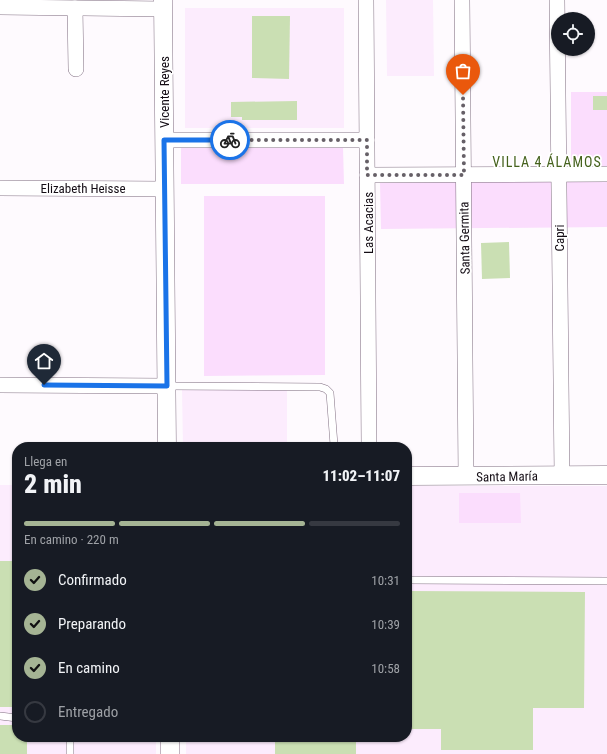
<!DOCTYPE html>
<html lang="es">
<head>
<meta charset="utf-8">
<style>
	:root { --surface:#171b24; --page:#20242c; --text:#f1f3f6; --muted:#9ea1a6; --line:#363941; --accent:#a5b494 }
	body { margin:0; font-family:"Roboto Condensed",sans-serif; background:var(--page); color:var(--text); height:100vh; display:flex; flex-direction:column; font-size:15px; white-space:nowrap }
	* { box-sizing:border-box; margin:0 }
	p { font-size:13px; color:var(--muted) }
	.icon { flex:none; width:22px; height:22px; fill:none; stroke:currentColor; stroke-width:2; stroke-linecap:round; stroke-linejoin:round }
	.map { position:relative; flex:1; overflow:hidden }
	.side { position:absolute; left:12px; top:442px; width:400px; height:300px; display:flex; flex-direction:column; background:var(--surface); border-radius:16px; box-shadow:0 1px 3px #0004 }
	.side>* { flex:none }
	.controls { position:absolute; left:551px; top:12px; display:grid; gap:8px }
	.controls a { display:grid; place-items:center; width:44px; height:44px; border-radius:50%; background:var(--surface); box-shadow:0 1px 3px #0004; font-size:20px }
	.pin { position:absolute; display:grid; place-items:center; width:34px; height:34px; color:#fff; margin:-41px -17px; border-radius:50% 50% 50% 0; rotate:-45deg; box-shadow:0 0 4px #0007 }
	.pin .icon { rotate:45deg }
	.courier { position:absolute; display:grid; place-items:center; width:40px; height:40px; margin:-20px; border:3px solid #1a73e8; border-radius:50%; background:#fff; color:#222; box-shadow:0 1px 5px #0007 }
	.head em { font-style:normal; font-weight:800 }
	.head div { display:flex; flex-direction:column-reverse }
	.head { display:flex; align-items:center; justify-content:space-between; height:68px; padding:0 12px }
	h1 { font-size:26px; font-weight:800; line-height:30px }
	.bar { display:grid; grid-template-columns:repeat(4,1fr); gap:6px 4px; align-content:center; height:48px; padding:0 12px }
	.bar i { height:5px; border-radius:3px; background:var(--line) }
	.bar .current { background:var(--accent) }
	.bar p { grid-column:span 4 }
	ol { padding:0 12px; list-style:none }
	li { display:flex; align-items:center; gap:12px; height:44px }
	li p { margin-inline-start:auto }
	li .icon { padding:4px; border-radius:50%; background:var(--accent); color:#111; stroke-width:4 }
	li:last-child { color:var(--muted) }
	li i { width:22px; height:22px; border:2px solid var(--line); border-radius:50% }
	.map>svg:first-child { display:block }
	.built { fill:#fcecfd }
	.green { fill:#fbddfd }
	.building { fill:#cadfb3 }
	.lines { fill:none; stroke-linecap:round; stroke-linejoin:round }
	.service-casing { stroke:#816f82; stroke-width:8 }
	.minor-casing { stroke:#816f82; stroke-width:16 }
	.tertiary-casing { stroke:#816f82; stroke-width:19 }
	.service { stroke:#fff; stroke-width:7 }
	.minor { stroke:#fff; stroke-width:15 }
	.tertiary { stroke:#fff; stroke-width:18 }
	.done { stroke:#666067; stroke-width:4; stroke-dasharray:0 7.2 }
	.route { stroke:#1a73e8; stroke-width:5 }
	.labels { text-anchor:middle; stroke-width:3.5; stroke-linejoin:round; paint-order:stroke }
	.street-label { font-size:13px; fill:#140d15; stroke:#fff }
	.neighbourhood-label { font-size:14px; letter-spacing:1px; fill:#45611d; stroke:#fff }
</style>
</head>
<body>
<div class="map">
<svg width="607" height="754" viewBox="0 0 607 754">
	<rect width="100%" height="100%" fill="#fefafe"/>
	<!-- built -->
	<g class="built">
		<polygon points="386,0 433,0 434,76 387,76"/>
		<rect x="185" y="8" width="159" height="120"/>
		<polygon points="182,390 287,390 287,447 183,447"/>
		<polygon points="0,485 17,485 17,737 156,737 156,754 0,754"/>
		<polygon points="407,486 607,486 607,754 186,754 186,737 407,737"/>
	</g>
	<!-- green -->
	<g class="green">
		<polygon points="571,92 607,92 607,227 381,229 380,182 571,181"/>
		<polygon points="343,147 344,184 181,184 181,148"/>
		<polygon points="204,196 325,196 325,375 204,376"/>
		<polygon points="459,493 520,493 521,523 459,523"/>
	</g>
	<!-- building -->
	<g class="building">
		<polygon points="252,16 290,16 289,79 252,78"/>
		<rect x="593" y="96" width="14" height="14"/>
		<polygon points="297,101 297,120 242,120 242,117 231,117 231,102"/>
		<polygon points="509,242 510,278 482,279 481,243"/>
		<rect x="0" y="561" width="17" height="146"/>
		<polygon points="407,591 585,592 584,708 533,708 533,750 441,750 441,729 407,729"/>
		<polygon points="0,725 17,725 17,737 27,737 27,754 0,754"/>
		<rect x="275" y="737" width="81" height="17"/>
	</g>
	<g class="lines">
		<defs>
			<g id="service">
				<polyline points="167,386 320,387 326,389 330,393 334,445"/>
				<polyline points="407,580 607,581"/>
				<polyline points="0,716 17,718"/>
				<polyline points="70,737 70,754"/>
			</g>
			<g id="minor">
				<polyline points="366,0 369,447"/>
				<polyline points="462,0 466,476"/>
				<polyline points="557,0 562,475"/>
				<polyline points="0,7 163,9"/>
				<polyline points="75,8 76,69"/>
				<polyline points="165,140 367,140"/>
				<polyline points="367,175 607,174"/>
				<polyline points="0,188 165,189"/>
				<polyline points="0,385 167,386"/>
			</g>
			<g id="tertiary">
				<polyline points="163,0 167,447"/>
				<polyline points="407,476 607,475"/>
				<polyline points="170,737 170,754"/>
			</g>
		</defs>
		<!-- service casing -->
		<use href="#service" class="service-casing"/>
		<!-- minor casing -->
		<use href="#minor" class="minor-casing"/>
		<!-- tertiary casing -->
		<use href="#tertiary" class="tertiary-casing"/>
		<!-- service -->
		<use href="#service" class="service"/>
		<!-- minor -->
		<use href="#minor" class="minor"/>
		<!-- tertiary -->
		<use href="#tertiary" class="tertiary"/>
	</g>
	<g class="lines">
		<!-- done -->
		<polyline class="done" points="230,140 367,140 367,175 464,175 463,95"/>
		<!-- route -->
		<polyline class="route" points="44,385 167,386 164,140 230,140"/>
	</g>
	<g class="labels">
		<!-- street labels -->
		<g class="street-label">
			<text transform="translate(164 92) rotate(-90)" y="5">Vicente Reyes</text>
			<text x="83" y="193">Elizabeth Heisse</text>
			<text transform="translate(368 223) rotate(-90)" y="5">Las Acacias</text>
			<text transform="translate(464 238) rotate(-91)" y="5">Santa Germita</text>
			<text transform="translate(559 238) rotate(-90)" y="5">Capri</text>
			<text transform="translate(507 476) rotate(-1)" y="5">Santa María</text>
		</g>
		<!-- neighbourhood labels -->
		<g class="neighbourhood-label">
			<text x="547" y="167">VILLA 4 ÁLAMOS</text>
		</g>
	</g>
</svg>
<div class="controls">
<a><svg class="icon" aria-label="locate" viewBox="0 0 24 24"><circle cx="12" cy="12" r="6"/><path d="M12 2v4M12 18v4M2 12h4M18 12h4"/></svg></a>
</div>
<div class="pin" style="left:463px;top:95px;background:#ea580c"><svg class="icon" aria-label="bag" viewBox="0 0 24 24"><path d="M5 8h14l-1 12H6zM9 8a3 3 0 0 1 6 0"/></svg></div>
<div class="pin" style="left:44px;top:385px;background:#1f2937"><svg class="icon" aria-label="home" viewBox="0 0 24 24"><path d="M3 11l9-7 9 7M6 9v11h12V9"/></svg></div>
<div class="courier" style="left:230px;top:140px"><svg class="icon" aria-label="bike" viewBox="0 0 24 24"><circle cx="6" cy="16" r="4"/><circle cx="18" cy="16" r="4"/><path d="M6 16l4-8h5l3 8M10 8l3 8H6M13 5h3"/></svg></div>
<section class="side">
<div class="head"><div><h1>2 min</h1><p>Llega en</p></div><em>11:02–11:07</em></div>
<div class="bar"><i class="current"></i><i class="current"></i><i class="current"></i><i></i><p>En camino · 220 m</p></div>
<ol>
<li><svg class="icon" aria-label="check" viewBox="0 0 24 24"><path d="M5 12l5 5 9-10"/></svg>Confirmado<p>10:31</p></li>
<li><svg class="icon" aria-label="check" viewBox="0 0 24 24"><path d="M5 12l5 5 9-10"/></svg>Preparando<p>10:39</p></li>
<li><svg class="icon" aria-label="check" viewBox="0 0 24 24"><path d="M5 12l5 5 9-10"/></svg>En camino<p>10:58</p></li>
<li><i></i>Entregado</li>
</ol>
</section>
</div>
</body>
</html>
